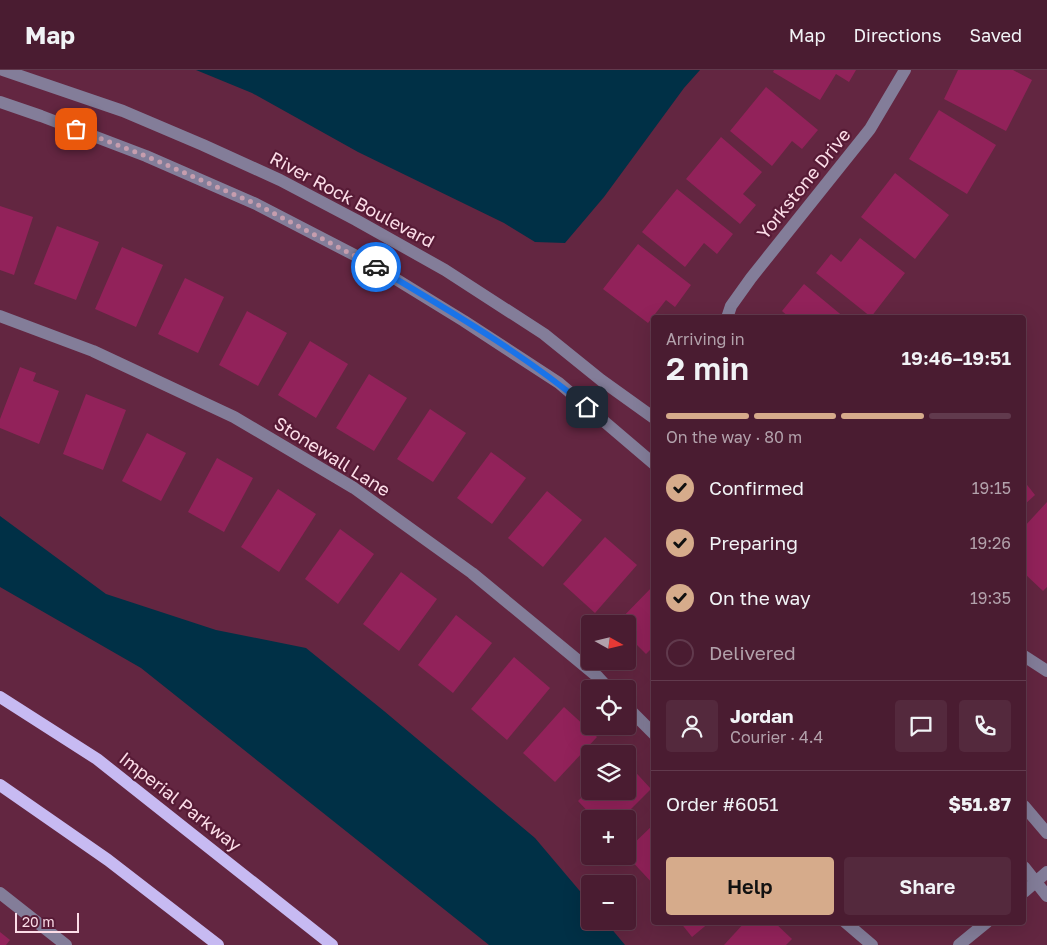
<!DOCTYPE html>
<html lang="en">
<head>
<meta charset="utf-8">
<style>
	:root { --surface:#4a1c31; --page:#54293d; --text:#f1f3f6; --muted:#b2a1ab; --line:#613a4d; --accent:#d6ab8b }
	body { margin:0; font-family:"Golos Text",sans-serif; background:var(--page); color:var(--text); height:100vh; display:flex; flex-direction:column; font-size:19px; white-space:nowrap }
	* { box-sizing:border-box; margin:0 }
	p { font-size:16px; color:var(--muted) }
	.icon { flex:none; width:28px; height:28px; fill:none; stroke:currentColor; stroke-width:2; stroke-linecap:round; stroke-linejoin:round }
	.map { position:relative; flex:1; overflow:hidden }
	.side { position:absolute; left:651px; top:245px; width:375px; height:610px; display:flex; flex-direction:column; background:var(--surface); border-radius:5px; box-shadow:0 5px 20px #0002,0 0 0 1px var(--line) }
	.side>* { flex:none }
	.needle { width:32px; rotate:98deg }
	.buttons { position:absolute; left:581px; top:545px; display:grid; gap:10px }
	.buttons a { display:grid; place-items:center; width:55px; height:55px; border-radius:5px; background:var(--surface); box-shadow:0 5px 20px #0002,0 0 0 1px var(--line); font-size:25px }
	.scale { position:absolute; left:15px; bottom:12px; width:64px; box-sizing:border-box; padding-left:5px; border:2px solid #fcdde8; border-top:0; font-size:14px; line-height:18px; white-space:nowrap; color:#fcdde8; -webkit-text-stroke:4px #571b36; paint-order:stroke }
	.pin { position:absolute; display:grid; place-items:center; width:42px; height:42px; color:#fff; margin:-21px; border-radius:10px; box-shadow:0 2px 8px #0006 }
	.courier { position:absolute; display:grid; place-items:center; width:50px; height:50px; margin:-25px; border:4px solid #1a73e8; border-radius:50%; background:#fff; color:#222; box-shadow:0 1px 6px #0007 }
	.head em { font-style:normal; font-weight:600 }
	.head div { display:flex; flex-direction:column-reverse }
	.head { display:flex; align-items:center; justify-content:space-between; height:85px; padding:0 15px }
	h1 { font-size:32px; font-weight:600; line-height:38px }
	.bar { display:grid; grid-template-columns:repeat(4,1fr); gap:8px 5px; align-content:center; height:60px; padding:0 15px }
	.bar i { height:6px; border-radius:4px; background:var(--line) }
	.bar .active { background:var(--accent) }
	.bar p { grid-column:span 4 }
	.line { display:flex; align-items:center; gap:12px; padding:0 15px; border-top:1px solid var(--line) }
	.line div { flex:1 }
	.round { display:grid; place-items:center; flex:none; width:52px; height:52px; border-radius:5px; background:var(--page) }
	ol { padding:0 15px; list-style:none }
	li { display:flex; align-items:center; gap:15px; height:55px }
	li p { margin-inline-start:auto }
	li .icon { padding:5px; border-radius:50%; background:var(--accent); color:#111; stroke-width:4 }
	li:last-child { color:var(--muted) }
	li i { width:28px; height:28px; border:2px solid var(--line); border-radius:50% }
	.button { display:flex; gap:10px; margin-top:auto; padding:10px 15px }
	.button a { flex:1; height:58px; border-radius:5px; background:var(--accent); color:#111; font-size:20px; font-weight:600; line-height:58px; text-align:center }
	.button a+a { background:var(--page); color:var(--text) }
	header { display:flex; align-items:center; gap:30px; box-sizing:border-box; height:70px; padding:0 25px; background:var(--surface); border-bottom:1px solid var(--line) }
	header strong { font-size:24px }
	nav { display:flex; gap:28px; margin-inline-start:auto; font-size:18px }
	.map>svg:first-child { display:block }
	.water { fill:#003046 }
	.building { fill:#92225a }
	.lines { fill:none; stroke-linecap:round; stroke-linejoin:round }
	.minor { stroke:#837d99; stroke-width:12 }
	.major { stroke:#c7baf2; stroke-width:12 }
	.done { stroke:#c69dae; stroke-width:5; stroke-dasharray:0 9 }
	.route { stroke:#1a73e8; stroke-width:6 }
	.labels { text-anchor:middle; stroke-width:4.5; stroke-linejoin:round; paint-order:stroke }
	.street-label { font-size:18px; fill:#fcdde8; stroke:#571b36 }
</style>
</head>
<body>
<header>
<strong>Map</strong>
<nav><a>Map</a><a>Directions</a><a>Saved</a></nav>
</header>
<div class="map">
<svg width="1047" height="875" viewBox="0 0 1047 875">
	<rect width="100%" height="100%" fill="#632641"/>
	<!-- water -->
	<g class="water">
		<polygon points="196,0 700,0 684,18 604,127 565,173 535,172 504,153 358,82 252,23"/>
		<polygon points="0,446 106,524 216,560 306,578 384,641 535,768 590,833 590,851 605,851 625,875 489,875 141,598 0,517"/>
	</g>
	<!-- building -->
	<g class="building">
		<polygon points="774,0 856,0 849,12 836,4 820,30 773,2"/>
		<polygon points="958,0 1013,0 1032,10 1006,61 944,29"/>
		<polygon points="766,17 818,60 802,79 792,71 772,96 730,61"/>
		<polygon points="939,40 996,75 967,124 909,89"/>
		<polygon points="721,67 762,102 743,124 756,135 740,154 686,109"/>
		<polygon points="895,103 949,145 915,189 861,147"/>
		<polygon points="677,119 733,164 717,184 704,173 685,197 642,162"/>
		<polygon points="0,136 33,147 14,205 0,200"/>
		<polygon points="57,156 99,172 76,230 34,214"/>
		<polygon points="860,168 905,203 871,247 816,203 831,184 841,192"/>
		<polygon points="638,174 691,215 675,237 666,230 648,253 603,219"/>
		<polygon points="122,177 163,195 136,257 95,239"/>
		<polygon points="185,208 224,227 198,283 158,264"/>
		<polygon points="804,214 845,248 790,248 782,241"/>
		<polygon points="247,241 287,263 258,316 219,295"/>
		<polygon points="310,271 348,294 316,348 278,325"/>
		<polygon points="20,297 36,303 33,311 59,321 39,374 0,358 0,349"/>
		<polygon points="369,304 407,328 374,381 336,358"/>
		<polygon points="86,324 126,340 103,400 63,384"/>
		<polygon points="430,339 466,363 433,412 397,389"/>
		<polygon points="147,363 186,383 161,431 122,411"/>
		<polygon points="491,382 526,408 492,454 457,428"/>
		<polygon points="217,388 253,408 224,462 188,442"/>
		<polygon points="1024,411 1035,425 1024,435"/>
		<polygon points="278,419 316,444 279,502 241,477"/>
		<polygon points="547,421 582,450 543,497 508,468"/>
		<polygon points="1047,432 1047,517 1043,521 1024,503 1024,457"/>
		<polygon points="340,459 374,484 338,534 305,509"/>
		<polygon points="605,467 637,495 595,543 563,514"/>
		<polygon points="401,502 437,529 399,581 363,554"/>
		<polygon points="654,515 654,576 646,584 628,566 628,554 616,554"/>
		<polygon points="456,545 492,573 453,623 418,595"/>
		<polygon points="514,587 550,618 507,670 471,639"/>
		<polygon points="564,637 597,667 555,712 523,683"/>
		<polygon points="628,694 651,719 621,749 595,749 578,731 590,719 590,721 628,721"/>
		<polygon points="654,754 654,815 628,787 628,779"/>
		<polygon points="680,852 710,852 692,867"/>
		<polygon points="745,852 774,852 792,869 786,875 724,875"/>
		<polygon points="0,862 10,870 6,875 0,875"/>
	</g>
	<g class="lines">
		<!-- minor -->
		<g class="minor">
			<polyline points="3,0 123,41 203,75 280,110 356,150 445,200 544,264 601,310 654,348"/>
			<polyline points="0,32 41,46 146,86 256,134 368,192 464,251 559,313 654,394"/>
			<polyline points="0,246 93,281 234,347 354,418 472,503 598,607 609,619"/>
			<polyline points="727,248 731,236 751,208 870,59 905,0"/>
			<polyline points="1024,586 1047,601"/>
			<polyline points="628,638 654,664"/>
			<polyline points="1024,736 1047,763"/>
			<polyline points="1024,797 1047,826"/>
			<polyline points="1024,822 1047,802"/>
			<polyline points="0,823 66,875"/>
			<polyline points="845,852 872,875"/>
			<polyline points="959,875 987,852"/>
		</g>
		<!-- major -->
		<g class="major">
			<polyline points="0,627 97,689 332,875"/>
			<polyline points="0,715 108,790 218,875"/>
		</g>
	</g>
	<g class="lines">
		<!-- done -->
		<polyline class="done" points="76,59 146,86 256,134 376,197"/>
		<!-- route -->
		<path class="route" d="M376,197c72,43 147,86 211,140"/>
	</g>
	<g class="labels">
		<!-- street labels -->
		<g class="street-label">
			<text transform="translate(804 114) rotate(-51)" y="6">Yorkstone Drive</text>
			<text transform="translate(352 130) rotate(28)" y="6">River Rock Boulevard</text>
			<text transform="translate(332 387) rotate(32)" y="6">Stonewall Lane</text>
			<text transform="translate(180 732) rotate(38)" y="6">Imperial Parkway</text>
		</g>
	</g>
</svg>
<div class="buttons">
<a><svg class="needle" viewBox="-14 -14 28 28"><path d="M0-13l5 13h-10z" fill="#e53935"/><path d="M0 13l5-13h-10z" fill="#b2a1ab"/></svg></a>
<a><svg class="icon" aria-label="locate" viewBox="0 0 24 24"><circle cx="12" cy="12" r="6"/><path d="M12 2v4M12 18v4M2 12h4M18 12h4"/></svg></a>
<a><svg class="icon" aria-label="layers" viewBox="0 0 24 24"><path d="M12 4l9 5-9 5-9-5zM3 14l9 5 9-5"/></svg></a>
<a>+</a>
<a>−</a>
</div>
<div class="scale">20 m</div>
<div class="pin" style="left:76px;top:59px;background:#ea580c"><svg class="icon" aria-label="bag" viewBox="0 0 24 24"><path d="M5 8h14l-1 12H6zM9 8a3 3 0 0 1 6 0"/></svg></div>
<div class="pin" style="left:587px;top:337px;background:#1f2937"><svg class="icon" aria-label="home" viewBox="0 0 24 24"><path d="M3 11l9-7 9 7M6 9v11h12V9"/></svg></div>
<div class="courier" style="left:376px;top:197px"><svg class="icon" aria-label="car" viewBox="0 0 24 24"><path d="M5 17H2v-5l4-1 3-4h7l3 4 3 1v5h-3M9 17h6M6 11h13"/><circle cx="7" cy="17" r="2"/><circle cx="17" cy="17" r="2"/></svg></div>
<section class="side">
<div class="head"><div><h1>2 min</h1><p>Arriving in</p></div><em>19:46–19:51</em></div>
<div class="bar"><i class="active"></i><i class="active"></i><i class="active"></i><i></i><p>On the way · 80 m</p></div>
<ol>
<li><svg class="icon" aria-label="check" viewBox="0 0 24 24"><path d="M5 12l5 5 9-10"/></svg>Confirmed<p>19:15</p></li>
<li><svg class="icon" aria-label="check" viewBox="0 0 24 24"><path d="M5 12l5 5 9-10"/></svg>Preparing<p>19:26</p></li>
<li><svg class="icon" aria-label="check" viewBox="0 0 24 24"><path d="M5 12l5 5 9-10"/></svg>On the way<p>19:35</p></li>
<li><i></i>Delivered</li>
</ol>
<div class="line" style="height:90px"><a class="round"><svg class="icon" aria-label="person" viewBox="0 0 24 24"><circle cx="12" cy="8" r="4"/><path d="M4 21q1-7 8-7t8 7"/></svg></a><div><b>Jordan</b><p>Courier · 4.4</p></div><a class="round"><svg class="icon" aria-label="chat" viewBox="0 0 24 24"><path d="M4 5h16v11H9l-5 4z"/></svg></a><a class="round"><svg class="icon" aria-label="phone" viewBox="0 0 24 24"><path d="M5 4h4l2 5-3 2q2 4 5 5l2-3 5 2v4C11 20 4 13 5 4z"/></svg></a></div>
<div class="line" style="height:65px"><div>Order #6051</div><b>$51.87</b></div>
<div class="button"><a>Help</a><a>Share</a></div>
</section>
</div>
</body>
</html>
